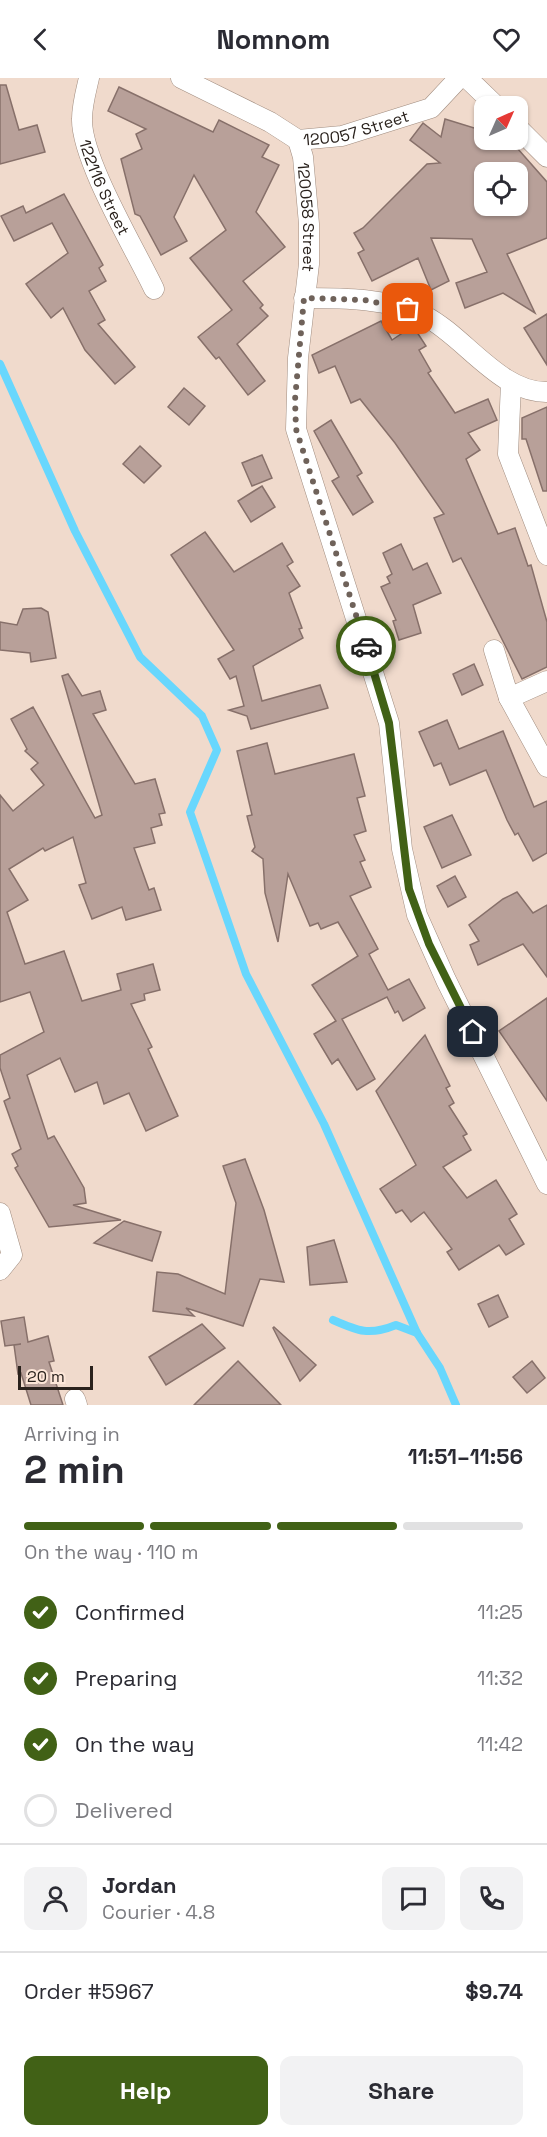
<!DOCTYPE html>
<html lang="en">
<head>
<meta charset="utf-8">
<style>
	:root { --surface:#fff; --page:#f2f2f3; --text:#2b2b33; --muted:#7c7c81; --line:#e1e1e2; --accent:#416116 }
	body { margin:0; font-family:"Space Grotesk",sans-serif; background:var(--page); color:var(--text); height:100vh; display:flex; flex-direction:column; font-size:22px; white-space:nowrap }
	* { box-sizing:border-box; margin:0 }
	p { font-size:20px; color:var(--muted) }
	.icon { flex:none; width:33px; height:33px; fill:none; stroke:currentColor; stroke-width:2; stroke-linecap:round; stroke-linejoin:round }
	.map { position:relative; height:1327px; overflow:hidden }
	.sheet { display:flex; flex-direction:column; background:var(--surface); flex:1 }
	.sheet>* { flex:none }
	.needle { width:39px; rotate:45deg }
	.tools { position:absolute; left:474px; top:18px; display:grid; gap:12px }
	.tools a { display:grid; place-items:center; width:54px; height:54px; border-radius:12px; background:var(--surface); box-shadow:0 2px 4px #0004; font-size:30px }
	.scale { position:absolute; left:18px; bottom:15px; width:75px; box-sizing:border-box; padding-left:6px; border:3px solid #2a221d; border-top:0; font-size:16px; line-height:21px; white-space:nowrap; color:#2a221d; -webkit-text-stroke:4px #fde7d9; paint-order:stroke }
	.pin { position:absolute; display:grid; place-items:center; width:51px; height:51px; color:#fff; margin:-26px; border-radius:12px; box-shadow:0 3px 9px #0006 }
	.courier { position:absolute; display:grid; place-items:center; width:60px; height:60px; margin:-30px; border:4px solid #416116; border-radius:50%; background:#fff; color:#222; box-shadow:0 2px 8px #0007 }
	.summary em { font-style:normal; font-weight:800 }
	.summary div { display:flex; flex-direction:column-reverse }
	.summary { display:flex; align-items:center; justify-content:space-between; height:102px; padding:0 24px }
	h1 { font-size:39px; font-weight:800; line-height:45px }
	.bar { display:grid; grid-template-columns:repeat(4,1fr); gap:9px 6px; align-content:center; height:72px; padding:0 24px }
	.bar i { height:8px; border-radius:4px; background:var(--line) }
	.bar .on { background:var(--accent) }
	.bar p { grid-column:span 4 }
	.line { display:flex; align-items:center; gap:15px; padding:0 24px; border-top:2px solid var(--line) }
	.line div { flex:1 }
	.round { display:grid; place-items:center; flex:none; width:63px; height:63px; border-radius:12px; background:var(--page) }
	ol { padding:0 24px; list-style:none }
	li { display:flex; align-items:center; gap:18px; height:66px }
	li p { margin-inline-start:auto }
	li .icon { padding:6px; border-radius:50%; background:var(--accent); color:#fff; stroke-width:4 }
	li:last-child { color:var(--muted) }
	li i { width:33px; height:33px; border:3px solid var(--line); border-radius:50% }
	.cta { display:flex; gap:12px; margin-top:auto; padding:12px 24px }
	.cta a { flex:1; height:69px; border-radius:12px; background:var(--accent); color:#fff; font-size:24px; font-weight:800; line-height:69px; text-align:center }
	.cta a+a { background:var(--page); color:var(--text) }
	header { display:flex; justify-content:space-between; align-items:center; height:78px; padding:0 24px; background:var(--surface); font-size:27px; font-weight:800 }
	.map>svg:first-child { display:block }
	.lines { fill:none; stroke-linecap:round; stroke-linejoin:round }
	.stream { stroke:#68d7fd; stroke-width:8 }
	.building { fill:#b8a099; stroke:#87706a; stroke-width:1.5; fill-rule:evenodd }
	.street-casing { stroke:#a08c7f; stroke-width:21 }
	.street { stroke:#fff; stroke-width:20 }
	.done { stroke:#6f625a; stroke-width:6; stroke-dasharray:0 10.8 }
	.route { stroke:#416116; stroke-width:8 }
	.labels { text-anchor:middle; stroke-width:4.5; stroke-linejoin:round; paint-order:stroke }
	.street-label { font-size:16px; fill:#2a221d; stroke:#fde7d9 }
</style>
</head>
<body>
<header><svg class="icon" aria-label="back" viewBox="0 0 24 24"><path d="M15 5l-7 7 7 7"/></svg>Nomnom<svg class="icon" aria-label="heart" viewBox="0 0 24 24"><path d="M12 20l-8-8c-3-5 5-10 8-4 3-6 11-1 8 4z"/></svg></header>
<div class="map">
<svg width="547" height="1327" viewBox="0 0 547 1327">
	<rect width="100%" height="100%" fill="#f0dacc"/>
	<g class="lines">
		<!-- stream -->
		<g class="stream">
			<polyline points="0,286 75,453 140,579 202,638 217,672 190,734 246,896 324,1046 417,1255 440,1290 456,1327"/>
			<path d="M333,1242c25,11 36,16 63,5l21,8"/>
		</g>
	</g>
	<!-- building -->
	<g class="building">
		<polygon points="0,7 6,7 19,52 37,47 45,74 0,86"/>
		<polygon points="119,9 213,54 219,42 269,67 262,79 279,87 256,134 285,169 243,203 263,227 260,230 268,238 237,266 265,303 248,317 219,279 216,281 198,259 232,232 190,180 226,152 194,97 174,139 187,163 161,177 140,138 135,136 121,81 142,71 136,56 146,51 108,33"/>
		<path d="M445,41l39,12v9h26l37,42v56l-40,16 28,59 -32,-20 -38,15 -9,-25 31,-11 -15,-33 -41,-1 18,43 -18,9 -13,-32 -46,23 -14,-28 6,-3 -10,-17 9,-5 64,-64 13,-1 -30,-23 13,-17 18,14zM484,94h34v34h-34z"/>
		<polygon points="64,116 103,187 99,190 106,203 89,213 105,242 98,246 135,289 115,306 85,272 63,230 51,240 26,206 68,175 52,145 14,163 1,138 23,128 26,135"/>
		<polygon points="547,236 547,287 524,250"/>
		<polygon points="381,243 392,262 413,248 426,268 419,272 431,293 428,295 455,335 488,321 497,342 468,355 480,372 466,381 498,456 515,450 528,488 531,487 547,544 547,589 522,601 461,480 453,484 434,440 444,436 395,365 360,321 351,325 335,288 319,295 312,277"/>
		<polygon points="184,310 205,328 189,347 168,329"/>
		<polygon points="547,329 547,413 543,413 526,361 522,361 522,340"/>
		<polygon points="331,342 362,395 357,398 373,424 353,437 332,403 339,399 314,353"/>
		<polygon points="140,368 161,388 144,405 123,386"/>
		<polygon points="262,377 272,400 252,408 242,385"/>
		<polygon points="262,408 275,429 251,444 238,423"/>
		<polygon points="205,454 234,494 282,465 293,484 287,488 300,508 289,515 302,550 299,551 303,560 253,588 262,623 320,607 328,630 251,651 247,638 229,632 244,628 236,598 230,601 218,581 234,572 171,477"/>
		<polygon points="401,466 413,492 427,485 441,515 413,527 421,555 399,562 393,543 396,542 381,509 390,505 387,499 392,496 383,475"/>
		<polygon points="41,530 48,534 56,580 31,584 30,575 0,572 0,544 17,547 23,531"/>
		<polygon points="474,586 483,607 462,617 453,596"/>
		<polygon points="68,596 82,618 100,613 106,632 93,636 135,706 155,701 165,735 159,736 162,747 151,750 155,765 134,770 149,812 154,810 161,832 126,842 122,829 92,841 79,807 86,805 73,759 45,773 43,770 9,791 28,822 7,834 25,886 64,873 82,923 121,912 117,896 153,886 160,912 144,916 145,922 131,926 152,969 148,971 178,1038 146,1053 129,1015 104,1026 97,1004 75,1014 60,980 27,997 48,1061 54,1058 84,1110 86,1125 73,1127 121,1142 49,1149 15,1090 18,1088 12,1076 21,1071 4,1023 10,1020 0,990 0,977 44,954 30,914 0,924 0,717 13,733 44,707 31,691 38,685 25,673 27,671 11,641 33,629 95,740 102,737 62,598"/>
		<polygon points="447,642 459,671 503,653 534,729 547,723 547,775 533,783 518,755 515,757 507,742 486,692 450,707 441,685 434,688 419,654"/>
		<polygon points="267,665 275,696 354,676 365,718 357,720 366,753 354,757 365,782 360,784 371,809 350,818 378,871 369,876 388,912 409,901 425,930 403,943 398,933 395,935 387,919 342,941 375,1001 357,1012 338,981 332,986 314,956 336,943 312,907 358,878 338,844 321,851 318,845 310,848 288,796 278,864 265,815 263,781 252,773 255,769 247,738 252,737 237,673"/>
		<polygon points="452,737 471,777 442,790 424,749"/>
		<polygon points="455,798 466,819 448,829 437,808"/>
		<polygon points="517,814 533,835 547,827 547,899 523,866 478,887 470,867 479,863 469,847 503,821"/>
		<polygon points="547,920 547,1023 499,953"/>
		<polygon points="425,957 450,1008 446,1010 454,1025 449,1028 467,1056 463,1058 471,1072 443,1089 467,1120 496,1102 517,1136 509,1141 524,1166 506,1177 499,1167 459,1192 447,1174 452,1171 424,1134 411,1144 402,1132 396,1135 380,1111 416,1087 376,1013"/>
		<polygon points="245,1081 264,1132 284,1204 260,1201 243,1248 186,1230 194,1238 153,1233 157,1194 178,1196 225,1216 236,1125 223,1088"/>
		<polygon points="124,1143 161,1154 152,1183 94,1165"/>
		<polygon points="334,1162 347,1204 310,1207 307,1169"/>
		<polygon points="498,1217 508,1239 489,1249 478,1226"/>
		<polygon points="24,1239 28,1264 48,1258 54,1283 49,1284 63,1327 31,1327 21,1295 18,1296 14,1267 21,1266 5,1268 1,1243"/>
		<polygon points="202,1246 225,1270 166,1307 149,1279"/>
		<polygon points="274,1249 316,1287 300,1303 273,1250"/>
		<polygon points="238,1283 281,1327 194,1327"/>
		<polygon points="532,1283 545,1300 527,1315 513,1299"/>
	</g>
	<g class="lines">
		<defs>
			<g id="street">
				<path id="s1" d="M89,0c-3,13 -7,27 -7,41 -1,40 53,130 72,170"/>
				<path id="s2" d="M181,0l89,44 28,18 44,-4 89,-28 28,-30"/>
				<polyline points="467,0 496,28"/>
				<polyline points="518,50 547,79"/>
				<path id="s3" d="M298,62l5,17 6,67v40l-11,94 -2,71 93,294 13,126 15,66 29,65 101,204"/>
				<path d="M304,220c40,0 84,0 121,18 40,21 75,77 122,76"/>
				<polyline points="511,305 508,376 547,477"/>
				<polyline points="494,572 509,620 547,689"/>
				<polyline points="509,620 547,603"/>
				<polyline points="0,1135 12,1177 0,1192"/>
				<polyline points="75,1321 77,1327"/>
			</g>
		</defs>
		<!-- street casing -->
		<use href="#street" class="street-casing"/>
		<!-- street -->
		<use href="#street" class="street"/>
	</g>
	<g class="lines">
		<!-- done -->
		<polyline class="done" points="366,568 296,351 295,322 304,220 364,222 408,231"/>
		<!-- route -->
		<polyline class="route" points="366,568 389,645 409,811 429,866 473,954"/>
	</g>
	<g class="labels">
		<!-- street labels -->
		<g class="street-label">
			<text dy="6" stroke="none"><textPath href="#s2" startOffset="192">120057 Street</textPath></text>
			<text dy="6" stroke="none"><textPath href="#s1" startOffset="114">122116 Street</textPath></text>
			<text dy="6" stroke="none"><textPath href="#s3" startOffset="78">120058 Street</textPath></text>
		</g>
	</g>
</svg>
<div class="tools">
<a><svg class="needle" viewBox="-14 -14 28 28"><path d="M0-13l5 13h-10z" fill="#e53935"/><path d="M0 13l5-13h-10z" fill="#7c7c81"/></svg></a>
<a><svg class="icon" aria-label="locate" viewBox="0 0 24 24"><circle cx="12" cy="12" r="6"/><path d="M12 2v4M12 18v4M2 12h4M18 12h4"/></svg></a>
</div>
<div class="scale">20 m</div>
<div class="pin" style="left:408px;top:231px;background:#ea580c"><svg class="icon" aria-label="bag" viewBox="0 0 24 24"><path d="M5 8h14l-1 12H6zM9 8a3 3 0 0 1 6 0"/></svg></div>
<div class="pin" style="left:473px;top:954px;background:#1f2937"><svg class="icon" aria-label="home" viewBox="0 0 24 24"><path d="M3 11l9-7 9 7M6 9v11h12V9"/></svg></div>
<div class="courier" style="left:366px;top:568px"><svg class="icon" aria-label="car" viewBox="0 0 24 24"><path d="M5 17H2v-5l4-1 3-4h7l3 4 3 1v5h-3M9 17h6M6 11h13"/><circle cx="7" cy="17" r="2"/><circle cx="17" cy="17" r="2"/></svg></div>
</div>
<section class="sheet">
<div class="summary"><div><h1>2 min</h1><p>Arriving in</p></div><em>11:51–11:56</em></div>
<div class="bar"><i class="on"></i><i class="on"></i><i class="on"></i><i></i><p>On the way · 110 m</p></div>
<ol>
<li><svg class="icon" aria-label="check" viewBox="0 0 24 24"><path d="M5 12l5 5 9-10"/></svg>Confirmed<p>11:25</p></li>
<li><svg class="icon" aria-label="check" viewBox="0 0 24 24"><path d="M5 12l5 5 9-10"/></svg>Preparing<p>11:32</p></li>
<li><svg class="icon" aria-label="check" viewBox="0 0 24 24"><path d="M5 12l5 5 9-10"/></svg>On the way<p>11:42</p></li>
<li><i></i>Delivered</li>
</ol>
<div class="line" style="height:108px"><a class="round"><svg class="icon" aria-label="person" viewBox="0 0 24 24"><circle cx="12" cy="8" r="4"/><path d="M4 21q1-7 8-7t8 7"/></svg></a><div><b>Jordan</b><p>Courier · 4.8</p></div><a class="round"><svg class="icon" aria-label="chat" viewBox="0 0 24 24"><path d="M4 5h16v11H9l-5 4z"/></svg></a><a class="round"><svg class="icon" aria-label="phone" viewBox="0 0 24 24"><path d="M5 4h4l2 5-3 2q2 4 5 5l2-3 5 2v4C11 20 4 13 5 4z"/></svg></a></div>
<div class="line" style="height:78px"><div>Order #5967</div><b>$9.74</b></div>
<div class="cta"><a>Help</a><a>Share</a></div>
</section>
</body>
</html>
